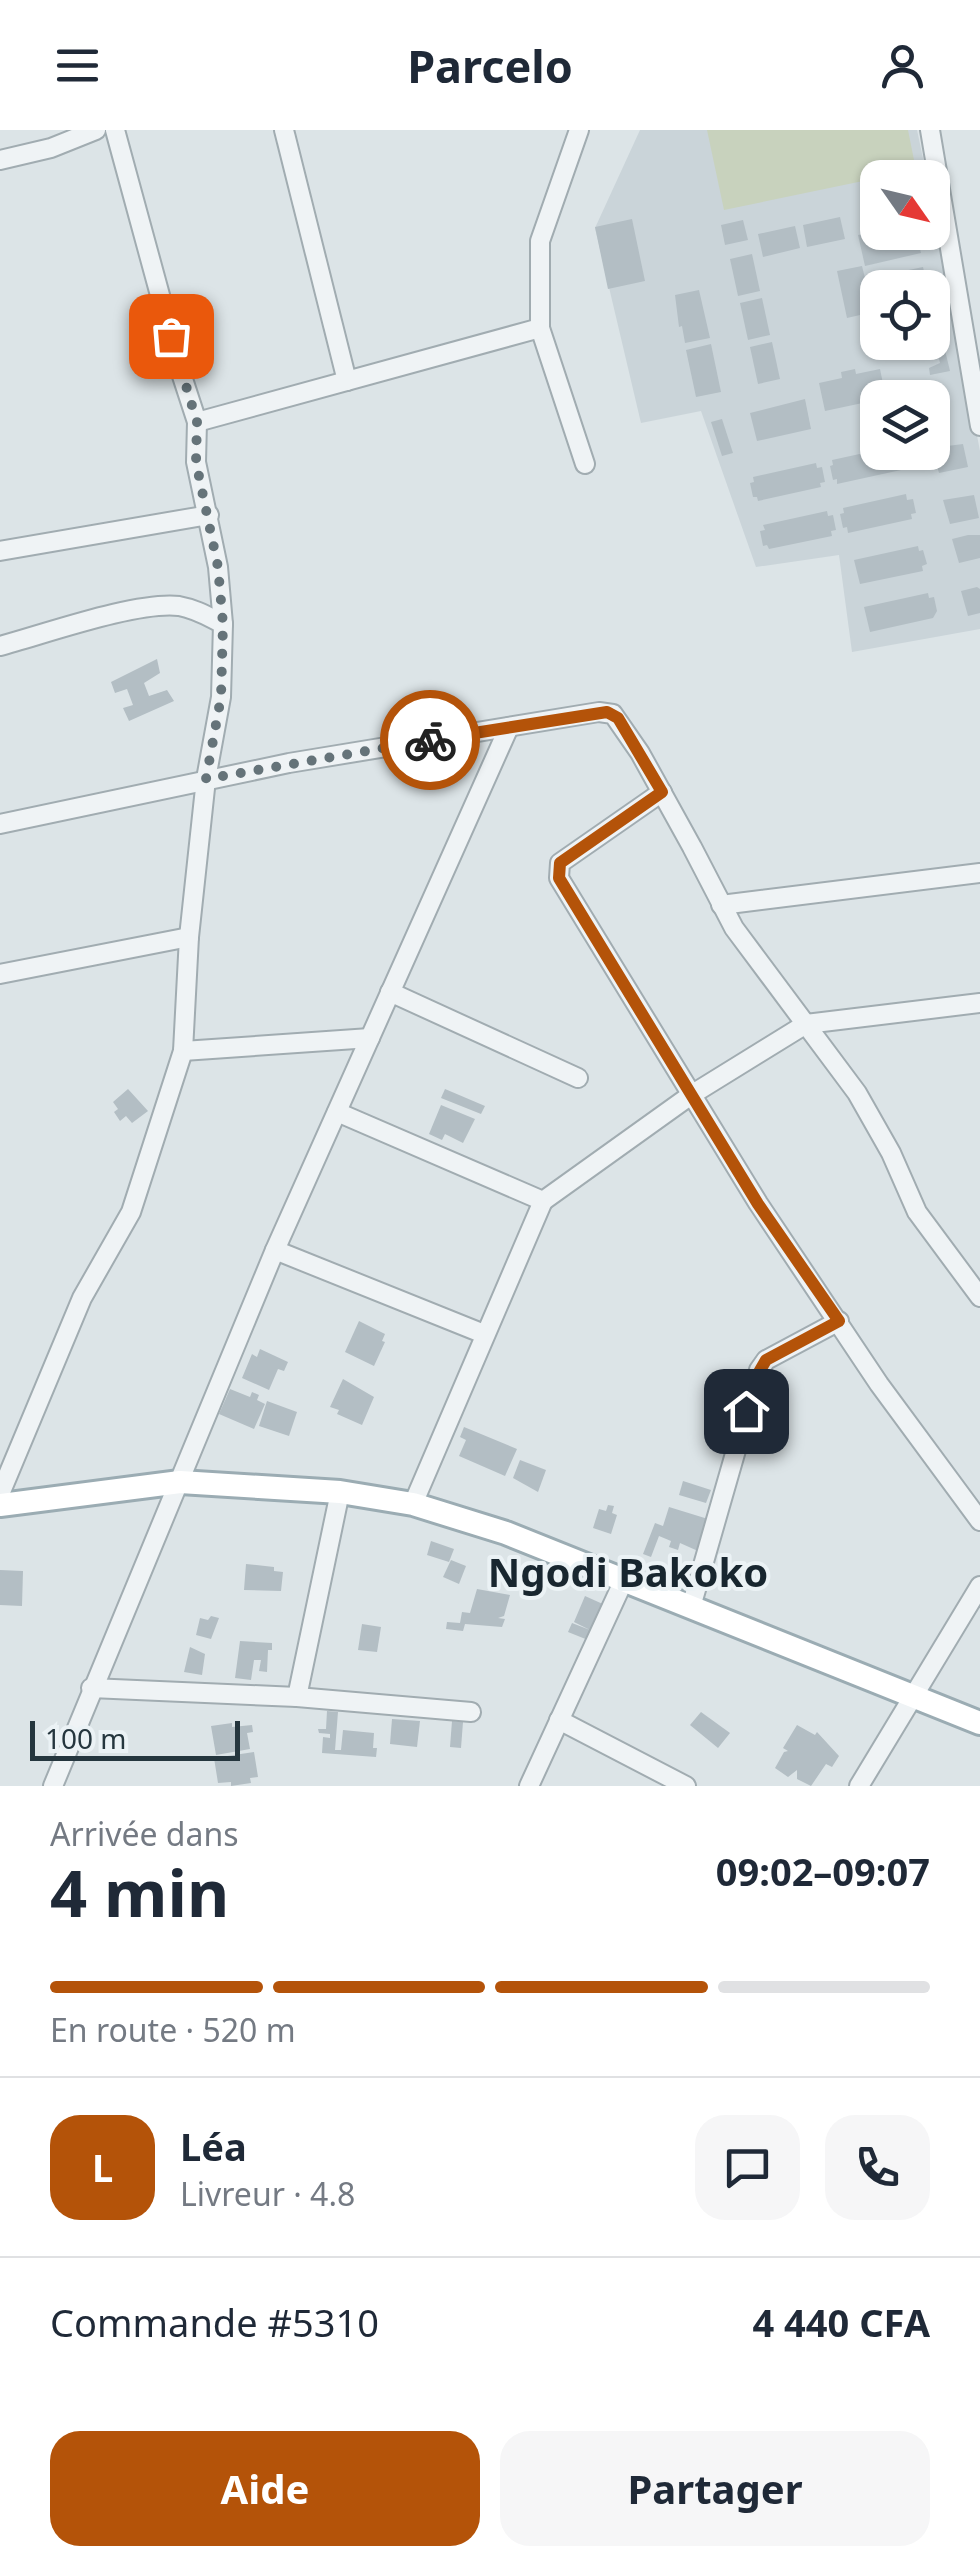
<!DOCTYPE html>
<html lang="fr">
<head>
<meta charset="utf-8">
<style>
	:root { --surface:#fff; --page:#f6f6f7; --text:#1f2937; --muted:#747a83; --line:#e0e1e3; --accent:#b45309 }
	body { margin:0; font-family:"Noto Sans",sans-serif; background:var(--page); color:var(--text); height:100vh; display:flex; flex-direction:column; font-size:38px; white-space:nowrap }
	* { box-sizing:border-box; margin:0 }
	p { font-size:32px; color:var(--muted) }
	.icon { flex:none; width:55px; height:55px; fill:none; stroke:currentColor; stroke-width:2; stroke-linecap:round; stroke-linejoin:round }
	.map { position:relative; height:1656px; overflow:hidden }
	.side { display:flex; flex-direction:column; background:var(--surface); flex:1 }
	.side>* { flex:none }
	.needle { width:65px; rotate:124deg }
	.tools { position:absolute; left:860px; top:30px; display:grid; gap:20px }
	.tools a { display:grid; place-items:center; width:90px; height:90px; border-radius:20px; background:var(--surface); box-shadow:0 2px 8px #0004; font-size:50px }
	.scale { position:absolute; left:30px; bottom:25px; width:210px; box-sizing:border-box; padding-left:10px; border:5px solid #25363e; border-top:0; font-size:28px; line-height:35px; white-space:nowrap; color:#25363e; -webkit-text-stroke:8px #ebf2f5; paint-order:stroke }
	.pin { position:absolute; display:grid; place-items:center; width:85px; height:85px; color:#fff; margin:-42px; border-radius:20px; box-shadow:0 5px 15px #0006 }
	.courier { position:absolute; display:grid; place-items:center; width:100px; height:100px; margin:-50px; border:8px solid #b45309; border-radius:50%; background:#fff; color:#222; box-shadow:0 2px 12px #0007 }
	.summary em { font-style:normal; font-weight:700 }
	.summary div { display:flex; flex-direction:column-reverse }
	.summary { display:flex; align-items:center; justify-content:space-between; height:170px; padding:0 50px }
	h1 { font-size:65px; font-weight:700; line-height:75px }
	.bar { display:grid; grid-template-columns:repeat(4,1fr); gap:15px 10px; align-content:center; height:120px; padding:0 50px }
	.bar i { height:12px; border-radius:8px; background:var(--line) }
	.bar .active { background:var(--accent) }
	.bar p { grid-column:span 4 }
	.line { display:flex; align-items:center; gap:25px; padding:0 50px; border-top:2px solid var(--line) }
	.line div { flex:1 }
	.round { display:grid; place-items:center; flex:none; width:105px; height:105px; border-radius:30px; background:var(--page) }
	.action { display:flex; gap:20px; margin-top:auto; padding:20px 50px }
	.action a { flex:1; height:115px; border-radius:30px; background:var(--accent); color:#fff; font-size:40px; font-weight:700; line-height:115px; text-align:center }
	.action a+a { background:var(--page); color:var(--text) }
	header { display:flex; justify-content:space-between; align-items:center; height:130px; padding:0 50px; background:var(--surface); font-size:45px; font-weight:700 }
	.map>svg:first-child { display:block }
	.built { fill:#cad4d9; fill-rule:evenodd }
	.green { fill:#c8d2bd }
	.building { fill:#b3bec4 }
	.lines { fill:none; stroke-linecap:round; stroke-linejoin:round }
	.minor-casing { stroke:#a1acb1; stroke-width:22 }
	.major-casing { stroke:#9bacb3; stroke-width:28 }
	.minor { stroke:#eff3f5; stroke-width:18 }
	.major { stroke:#fff; stroke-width:22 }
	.done { stroke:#657379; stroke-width:10; stroke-dasharray:0 18 }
	.route { stroke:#b45309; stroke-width:12 }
	.labels { text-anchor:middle; stroke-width:8; stroke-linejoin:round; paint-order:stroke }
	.quarter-label { font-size:40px; font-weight:bold; fill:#18262f; stroke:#ebf2f5 }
</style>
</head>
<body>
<header><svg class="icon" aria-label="menu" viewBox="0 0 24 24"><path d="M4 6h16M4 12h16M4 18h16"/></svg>Parcelo<svg class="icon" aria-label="person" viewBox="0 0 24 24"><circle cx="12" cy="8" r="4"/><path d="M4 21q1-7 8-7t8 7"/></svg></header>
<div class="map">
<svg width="980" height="1656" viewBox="0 0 980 1656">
	<rect width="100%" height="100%" fill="#dce4e7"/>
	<!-- built -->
	<path class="built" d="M640,0h277l10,47 -49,1v54h54l1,-24 47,243v178l-128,23 -13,-97 -83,12 -55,-156 -60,12 -46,-195zM878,158h54v54h-54zM878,268h54v54h-54z"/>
	<!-- green -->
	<polygon class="green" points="707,0 908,0 916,40 724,80"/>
	<!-- building -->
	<g class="building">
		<polygon points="840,87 845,109 807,117 803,95"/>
		<polygon points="632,89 645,151 608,159 595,97"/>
		<polygon points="743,90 748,110 725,115 721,95"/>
		<polygon points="795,96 800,118 763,127 758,104"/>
		<polygon points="878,101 916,102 921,123 865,136 858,105"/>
		<polygon points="752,124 760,161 738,166 730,129"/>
		<polygon points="862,136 867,156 877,154 875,147 923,137 928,158 878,158 878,165 869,167 873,182 847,188 837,141"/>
		<polygon points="699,160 710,208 685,213 682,196 679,197 675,165"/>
		<polygon points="762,168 770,205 748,210 740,173"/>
		<polygon points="772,212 780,249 758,254 750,217"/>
		<polygon points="943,212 950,241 930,245 929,238 940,233 935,213"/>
		<polygon points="711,214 721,262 696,267 686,220"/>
		<polygon points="855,239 856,244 880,239 886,268 825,281 819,253 842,248 841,242"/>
		<polygon points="805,269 811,299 757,311 750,283"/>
		<polygon points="722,289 733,323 722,326 711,292"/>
		<polygon points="963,314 968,337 939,343 932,318"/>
		<polygon points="878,320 902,322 904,335 900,336 901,340 837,354 837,349 833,350 830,336 833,335 832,330"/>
		<polygon points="816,333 817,338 822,337 825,352 820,353 821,357 758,371 757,367 753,367 750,353 754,352 753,347"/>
		<polygon points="906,364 907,370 913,369 916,383 911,384 912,389 848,403 847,397 843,398 840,384 844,383 843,378"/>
		<polygon points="974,365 979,388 950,394 943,370"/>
		<polygon points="827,381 828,386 833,385 836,400 831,401 832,406 769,419 767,415 763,416 760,401 765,400 763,395"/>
		<polygon points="968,405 980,405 980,428 959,433 952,409"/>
		<polygon points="918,416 919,421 923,420 927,434 922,436 923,441 860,454 854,430"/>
		<polygon points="977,457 980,459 980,483 968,486 961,461"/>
		<polygon points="928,463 929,468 934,467 937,481 933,488 870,502 864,477"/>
		<polygon points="157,529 160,543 144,553 149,566 167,560 174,571 129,591 123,578 133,575 127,559 115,563 111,552"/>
		<polygon points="128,959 148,981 132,993 126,986 120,991 114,982 118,979 113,972"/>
		<polygon points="445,959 485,976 481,984 441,968"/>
		<polygon points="441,975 475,989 463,1013 445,1004 442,1010 429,1004"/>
		<polygon points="359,1191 385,1204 382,1211 385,1212 374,1236 345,1222"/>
		<polygon points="260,1219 288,1232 284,1241 278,1239 269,1260 242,1248 252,1224 257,1227"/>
		<polygon points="343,1249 374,1267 362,1295 337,1284 339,1280 330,1277"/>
		<polygon points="230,1259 250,1267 252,1262 259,1265 257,1270 265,1274 254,1299 219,1284"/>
		<polygon points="267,1271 297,1282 289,1306 259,1296"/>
		<polygon points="464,1297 517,1319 505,1346 459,1326 466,1310 460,1307"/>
		<polygon points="520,1330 546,1340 538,1362 513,1348"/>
		<polygon points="683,1351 711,1360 706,1373 679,1365"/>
		<polygon points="608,1375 614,1376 612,1383 617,1385 611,1404 593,1398 599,1379 606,1381"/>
		<polygon points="669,1377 708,1389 698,1421 680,1413 678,1420 669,1417 671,1411 659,1406 651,1427 643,1424 655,1393 663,1396"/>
		<polygon points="431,1411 454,1419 449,1432 427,1425"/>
		<polygon points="451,1430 466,1436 459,1454 443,1447"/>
		<polygon points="246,1434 274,1437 274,1441 283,1442 281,1461 244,1460"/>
		<polygon points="0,1440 23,1441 22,1476 0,1475"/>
		<polygon points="477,1459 510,1465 504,1486 498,1488 505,1489 502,1497 465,1494 463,1501 446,1499 447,1492 460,1493 462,1482 470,1483"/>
		<polygon points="585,1466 605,1475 593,1512 568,1502 572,1493 590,1500 574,1492"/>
		<polygon points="211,1486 219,1488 211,1509 196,1505 200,1488 208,1490"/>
		<polygon points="362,1494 381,1497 377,1522 358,1520"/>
		<polygon points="240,1511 272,1513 272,1520 268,1520 267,1542 259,1541 261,1530 254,1530 251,1550 235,1548"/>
		<polygon points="190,1517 205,1524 202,1545 184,1542"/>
		<polygon points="327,1581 338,1582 335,1620 341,1620 343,1600 374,1603 373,1618 377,1618 376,1627 322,1623 323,1607 330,1608 330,1604 319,1603 318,1599 326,1599"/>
		<polygon points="701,1582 730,1603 718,1618 690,1595"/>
		<polygon points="392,1589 420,1591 417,1617 390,1614"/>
		<polygon points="452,1591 463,1592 461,1618 450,1617"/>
		<polygon points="232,1593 232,1597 252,1595 253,1602 247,1603 250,1619 216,1625 211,1596"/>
		<polygon points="797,1595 815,1605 817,1602 839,1626 832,1637 826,1634 811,1656 797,1649 797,1640 788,1647 775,1638 784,1622 788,1621 783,1618"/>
		<polygon points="254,1622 258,1647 250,1648 251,1653 231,1656 231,1652 218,1653 214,1628"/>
	</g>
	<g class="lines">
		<defs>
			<g id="minor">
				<polyline points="284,0 347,251"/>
				<polyline points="579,0 540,111 540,198 585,334"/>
				<polyline points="930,0 980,296"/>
				<polyline points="0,30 51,18 96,0"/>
				<polyline points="197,292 540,198"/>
				<polyline points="0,421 209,385"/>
				<path d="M0,516c45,-12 137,-45 179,-40 17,3 30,11 44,18"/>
				<polyline points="662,662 560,733 559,748 758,1073 879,1254 980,1391"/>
				<polyline points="0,694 289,633 599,582 613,584 640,623 692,717 734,798 857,963 891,1023 917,1082 980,1167"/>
				<polyline points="721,775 980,743"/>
				<polyline points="0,844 189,807"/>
				<polyline points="390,862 578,948"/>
				<polyline points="183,921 370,908"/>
				<polyline points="337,982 543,1071 691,965 806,894 980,873"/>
				<polyline points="275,1120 484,1204"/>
				<polyline points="0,1364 82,1168 131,1082 183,921 189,807 206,649 221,567 223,494 218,437 196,332 197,292 182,246 115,0"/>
				<polyline points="413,1374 543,1071"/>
				<polyline points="691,1477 759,1240 766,1230 839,1191"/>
				<polyline points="91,1558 297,1567 471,1582"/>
				<polyline points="297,1567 340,1362"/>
				<polyline points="559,1590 686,1656"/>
				<polyline points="53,1656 275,1120 509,597"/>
				<polyline points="529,1656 624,1450"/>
				<polyline points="859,1656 980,1456"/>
			</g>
			<polyline id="major" points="0,1375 180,1352 340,1362 413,1374 506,1403 980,1593"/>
		</defs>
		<!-- minor casing -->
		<use href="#minor" class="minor-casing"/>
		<!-- major casing -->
		<use href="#major" class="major-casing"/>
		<!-- minor -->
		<use href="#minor" class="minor"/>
		<!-- major -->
		<use href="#major" class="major"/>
	</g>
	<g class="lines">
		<!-- done -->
		<polyline class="done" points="171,206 197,292 196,332 218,437 223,494 221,567 206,649 430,610"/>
		<!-- route -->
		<polyline class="route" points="430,610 607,582 618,588 662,662 560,733 559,748 758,1074 839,1191 766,1230 754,1251 746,1281"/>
	</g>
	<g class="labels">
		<!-- quarter labels -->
		<g class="quarter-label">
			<text x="628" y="1457">Ngodi Bakoko</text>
		</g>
	</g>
</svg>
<div class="tools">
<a><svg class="needle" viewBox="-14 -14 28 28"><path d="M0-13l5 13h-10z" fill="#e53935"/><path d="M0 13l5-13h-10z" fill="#747a83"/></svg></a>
<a><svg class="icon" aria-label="locate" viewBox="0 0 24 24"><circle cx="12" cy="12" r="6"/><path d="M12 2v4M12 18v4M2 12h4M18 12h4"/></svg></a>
<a><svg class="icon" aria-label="layers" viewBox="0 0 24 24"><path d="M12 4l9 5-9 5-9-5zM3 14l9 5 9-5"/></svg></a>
</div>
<div class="scale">100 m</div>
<div class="pin" style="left:171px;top:206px;background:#ea580c"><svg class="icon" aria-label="bag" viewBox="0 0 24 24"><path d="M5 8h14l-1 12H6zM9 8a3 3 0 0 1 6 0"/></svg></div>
<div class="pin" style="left:746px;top:1281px;background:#1f2937"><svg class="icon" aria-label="home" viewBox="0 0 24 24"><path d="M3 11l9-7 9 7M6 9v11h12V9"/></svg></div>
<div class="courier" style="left:430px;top:610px"><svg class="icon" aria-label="bike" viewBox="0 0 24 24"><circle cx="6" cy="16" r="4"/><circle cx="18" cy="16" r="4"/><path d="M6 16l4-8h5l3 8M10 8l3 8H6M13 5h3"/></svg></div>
</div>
<section class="side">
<div class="summary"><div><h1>4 min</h1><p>Arrivée dans</p></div><em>09:02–09:07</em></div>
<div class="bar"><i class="active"></i><i class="active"></i><i class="active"></i><i></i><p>En route · 520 m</p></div>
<div class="line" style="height:180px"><b class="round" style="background:var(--accent);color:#fff">L</b><div><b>Léa</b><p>Livreur · 4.8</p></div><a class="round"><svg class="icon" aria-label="chat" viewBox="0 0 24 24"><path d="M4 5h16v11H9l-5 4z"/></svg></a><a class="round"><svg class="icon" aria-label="phone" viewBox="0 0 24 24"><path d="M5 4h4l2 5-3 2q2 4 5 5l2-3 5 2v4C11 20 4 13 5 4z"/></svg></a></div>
<div class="line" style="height:130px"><div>Commande #5310</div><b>4 440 CFA</b></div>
<div class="action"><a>Aide</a><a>Partager</a></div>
</section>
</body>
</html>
